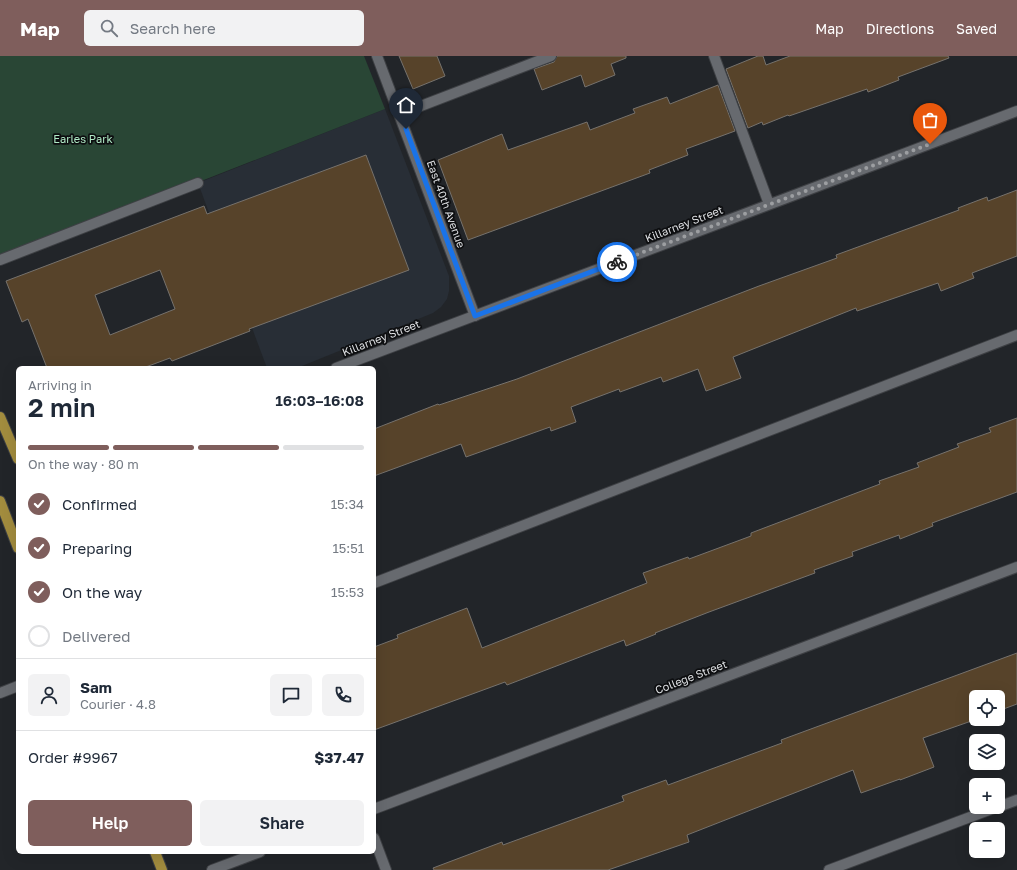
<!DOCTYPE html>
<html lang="en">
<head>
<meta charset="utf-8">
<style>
	:root { --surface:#fff; --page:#f2f2f3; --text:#1f2937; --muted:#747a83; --line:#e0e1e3; --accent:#7f5e5c }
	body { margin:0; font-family:"Golos Text",sans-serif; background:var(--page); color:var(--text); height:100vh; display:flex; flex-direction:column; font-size:15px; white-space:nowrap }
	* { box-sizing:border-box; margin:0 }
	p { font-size:13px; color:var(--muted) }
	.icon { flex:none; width:22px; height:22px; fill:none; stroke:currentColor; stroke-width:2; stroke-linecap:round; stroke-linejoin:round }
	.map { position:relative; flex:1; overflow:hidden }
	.side { position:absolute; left:16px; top:310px; width:360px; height:488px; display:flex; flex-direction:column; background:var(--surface); border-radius:6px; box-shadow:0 4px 16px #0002 }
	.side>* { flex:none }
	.tools { position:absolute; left:969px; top:634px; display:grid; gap:8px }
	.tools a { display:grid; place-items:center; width:36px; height:36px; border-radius:6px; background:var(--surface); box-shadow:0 4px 16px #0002; font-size:20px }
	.pin { position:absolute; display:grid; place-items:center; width:34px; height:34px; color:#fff; margin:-41px -17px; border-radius:50% 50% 50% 0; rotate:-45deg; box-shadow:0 0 4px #0007 }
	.pin .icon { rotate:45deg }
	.courier { position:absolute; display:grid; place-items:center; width:40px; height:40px; margin:-20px; border:3px solid #1a73e8; border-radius:50%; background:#fff; color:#222; box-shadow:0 1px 5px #0007 }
	.overview em { font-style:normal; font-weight:600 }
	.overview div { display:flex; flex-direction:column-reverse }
	.overview { display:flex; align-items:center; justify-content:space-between; height:68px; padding:0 12px }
	h1 { font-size:26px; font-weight:600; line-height:30px }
	.bar { display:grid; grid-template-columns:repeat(4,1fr); gap:6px 4px; align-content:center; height:48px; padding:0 12px }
	.bar i { height:5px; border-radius:3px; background:var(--line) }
	.bar .current { background:var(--accent) }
	.bar p { grid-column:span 4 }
	.line { display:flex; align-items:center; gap:10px; padding:0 12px; border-top:1px solid var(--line) }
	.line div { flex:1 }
	.round { display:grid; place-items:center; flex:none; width:42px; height:42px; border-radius:6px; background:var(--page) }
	ol { padding:0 12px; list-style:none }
	li { display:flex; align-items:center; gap:12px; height:44px }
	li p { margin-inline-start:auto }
	li .icon { padding:4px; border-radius:50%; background:var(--accent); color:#fff; stroke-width:4 }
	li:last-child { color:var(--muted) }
	li i { width:22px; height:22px; border:2px solid var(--line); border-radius:50% }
	.primary-button { display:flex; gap:8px; margin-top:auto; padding:8px 12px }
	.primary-button a { flex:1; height:46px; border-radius:6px; background:var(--accent); color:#fff; font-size:16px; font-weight:600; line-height:46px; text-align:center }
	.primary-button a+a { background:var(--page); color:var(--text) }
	header { display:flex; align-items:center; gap:24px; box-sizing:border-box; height:56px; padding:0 20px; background:var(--accent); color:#fff }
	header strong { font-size:19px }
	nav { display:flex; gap:22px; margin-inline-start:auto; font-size:14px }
	.search { width:280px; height:36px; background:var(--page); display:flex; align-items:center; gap:10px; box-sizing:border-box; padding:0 14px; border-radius:6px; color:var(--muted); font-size:15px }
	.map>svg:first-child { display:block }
	.built { fill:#282e36 }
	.green { fill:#294635 }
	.building { fill:#57432a; stroke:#76726d; fill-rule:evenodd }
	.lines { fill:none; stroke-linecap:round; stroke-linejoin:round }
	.minor-casing { stroke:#3e4044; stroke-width:12 }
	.major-casing { stroke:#3e4044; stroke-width:12 }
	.minor { stroke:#676a6f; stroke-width:10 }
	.major { stroke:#a28c3e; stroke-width:10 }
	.done { stroke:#9c9ea1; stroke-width:4; stroke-dasharray:0 7.2 }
	.route { stroke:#1a73e8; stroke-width:5 }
	.labels { text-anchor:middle; stroke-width:3.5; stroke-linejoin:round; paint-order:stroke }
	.park-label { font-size:11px; fill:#b0eac6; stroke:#0d0e10 }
	.street-label { font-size:11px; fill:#dddfe2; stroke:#0d0e10 }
</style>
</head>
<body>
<header>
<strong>Map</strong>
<div class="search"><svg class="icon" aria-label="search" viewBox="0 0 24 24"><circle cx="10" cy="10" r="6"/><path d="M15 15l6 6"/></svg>Search here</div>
<nav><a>Map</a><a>Directions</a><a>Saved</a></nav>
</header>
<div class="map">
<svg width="1017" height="814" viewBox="0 0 1017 814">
	<rect width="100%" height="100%" fill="#222529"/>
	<!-- built -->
	<polygon class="built" points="385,53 449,220 449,235 447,243 441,251 433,257 297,312 267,312 198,127"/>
	<!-- green -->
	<polygon class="green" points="0,0 364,0 385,53 0,204"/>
	<!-- building -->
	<g class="building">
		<polygon points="399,0 437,0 445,20 413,33"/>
		<polygon points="557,0 626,0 626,2 611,8 615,19 585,31 581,19 542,34 534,13 554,6"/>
		<polygon points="758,0 763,0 766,9 790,0 948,0 949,2 898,21 899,24 868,36 867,33 789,60 788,59 763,69 762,66 748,72 726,13"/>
		<polygon points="718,29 735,75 686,93 688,99 649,114 650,117 468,184 438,104 502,78 508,94 587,66 590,74 635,57 633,53 667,41 670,48"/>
		<path d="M366,99l43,115 -160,59 1,2 -78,30 -2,-3 -27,10h-96l-19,-49 -6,3 -16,-41 198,-75 3,8zM160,214l15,39 -65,26 -15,-40z"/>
		<polygon points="1017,134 1017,200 972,217 974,222 941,235 938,227 857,255 856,252 733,301 741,322 706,335 698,313 663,326 661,321 620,336 619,333 571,351 576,366 551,375 550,371 466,401 461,388 374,420 374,373 438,348 439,349 517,323 759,230 837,202 836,199 959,154 958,152 987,141 988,145"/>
		<polygon points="1017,362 1017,436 932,467 933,470 900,483 899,479 852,496 853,500 814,514 815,517 709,556 655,577 656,578 626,590 624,584 507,629 505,626 374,674 374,591 398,582 397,579 467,552 482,592 647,527 643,517 688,501 689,503 751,480 751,477 880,428 879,425 919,411 917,407 959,391 957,388 991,376 989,372"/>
		<polygon points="1017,597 1017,648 998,655 998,641 976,641 977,663 923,682 934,711 900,724 900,723 861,737 853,714 687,779 689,786 608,814 434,814 433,812 502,786 503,789 624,745 622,740 666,724 668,729 782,687 781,684"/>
	</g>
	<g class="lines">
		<defs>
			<g id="minor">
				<polyline points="377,0 475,260"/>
				<polyline points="714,0 769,148"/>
				<polyline points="400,58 551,0"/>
				<polyline points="0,204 198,127"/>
				<polyline points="336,312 1017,55"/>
				<polyline points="374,527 1017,279"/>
				<polyline points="0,637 18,630"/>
				<polyline points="998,751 1017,744"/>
				<polyline points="374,753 1017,511"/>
				<polyline points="374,782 386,814"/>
				<polyline points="212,814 260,796"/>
				<polyline points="829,814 997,751"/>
			</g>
			<g id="major">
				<polyline points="0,361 18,403"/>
				<polyline points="0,445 18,492"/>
				<polyline points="155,796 162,814"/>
			</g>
		</defs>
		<!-- minor casing -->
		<use href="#minor" class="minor-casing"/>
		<!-- major casing -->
		<use href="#major" class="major-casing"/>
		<!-- minor -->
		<use href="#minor" class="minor"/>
		<!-- major -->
		<use href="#major" class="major"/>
	</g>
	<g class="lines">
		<!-- done -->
		<polyline class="done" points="617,206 930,88"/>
		<!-- route -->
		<polyline class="route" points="406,73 475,260 617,206"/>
	</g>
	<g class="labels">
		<!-- park labels -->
		<g class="park-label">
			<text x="83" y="87">Earles Park</text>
		</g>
		<!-- street labels -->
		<g class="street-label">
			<text transform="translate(446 148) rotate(70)" y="4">East 40th Avenue</text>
			<text transform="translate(684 168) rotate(-21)" y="4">Killarney Street</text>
			<text transform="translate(381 282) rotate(-21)" y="4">Killarney Street</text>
			<text transform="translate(691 621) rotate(-21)" y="4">College Street</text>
		</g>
	</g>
</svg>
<div class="tools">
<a><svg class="icon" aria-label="locate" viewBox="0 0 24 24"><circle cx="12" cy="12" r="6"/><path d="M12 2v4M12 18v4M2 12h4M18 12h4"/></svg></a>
<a><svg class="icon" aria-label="layers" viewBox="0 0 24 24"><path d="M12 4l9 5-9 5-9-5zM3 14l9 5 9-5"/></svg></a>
<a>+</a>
<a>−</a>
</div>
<div class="pin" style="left:930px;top:88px;background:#ea580c"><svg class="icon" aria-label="bag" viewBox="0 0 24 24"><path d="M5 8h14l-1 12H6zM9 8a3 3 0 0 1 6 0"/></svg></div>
<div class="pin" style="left:406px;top:73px;background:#1f2937"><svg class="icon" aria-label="home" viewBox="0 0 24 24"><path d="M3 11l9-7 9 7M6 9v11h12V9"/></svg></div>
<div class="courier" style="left:617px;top:206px"><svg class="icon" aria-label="bike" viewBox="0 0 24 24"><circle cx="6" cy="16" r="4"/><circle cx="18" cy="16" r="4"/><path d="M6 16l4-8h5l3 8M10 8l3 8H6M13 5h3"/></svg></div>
<section class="side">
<div class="overview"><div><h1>2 min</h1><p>Arriving in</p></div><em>16:03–16:08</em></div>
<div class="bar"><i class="current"></i><i class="current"></i><i class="current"></i><i></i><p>On the way · 80 m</p></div>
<ol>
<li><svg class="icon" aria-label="check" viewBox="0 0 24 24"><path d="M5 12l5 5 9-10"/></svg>Confirmed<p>15:34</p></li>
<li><svg class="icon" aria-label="check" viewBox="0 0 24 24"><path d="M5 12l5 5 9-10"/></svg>Preparing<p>15:51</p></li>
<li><svg class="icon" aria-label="check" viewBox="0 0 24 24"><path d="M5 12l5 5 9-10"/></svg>On the way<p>15:53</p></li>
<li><i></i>Delivered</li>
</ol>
<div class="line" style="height:72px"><a class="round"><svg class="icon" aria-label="person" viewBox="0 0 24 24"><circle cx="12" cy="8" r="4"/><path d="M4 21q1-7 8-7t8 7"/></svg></a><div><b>Sam</b><p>Courier · 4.8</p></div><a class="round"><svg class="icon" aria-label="chat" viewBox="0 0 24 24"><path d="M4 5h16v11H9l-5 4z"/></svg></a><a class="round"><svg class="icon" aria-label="phone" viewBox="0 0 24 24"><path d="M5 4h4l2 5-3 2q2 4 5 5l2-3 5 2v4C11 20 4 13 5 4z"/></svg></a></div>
<div class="line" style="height:52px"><div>Order #9967</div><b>$37.47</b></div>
<div class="primary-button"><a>Help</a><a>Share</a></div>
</section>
</div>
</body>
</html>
